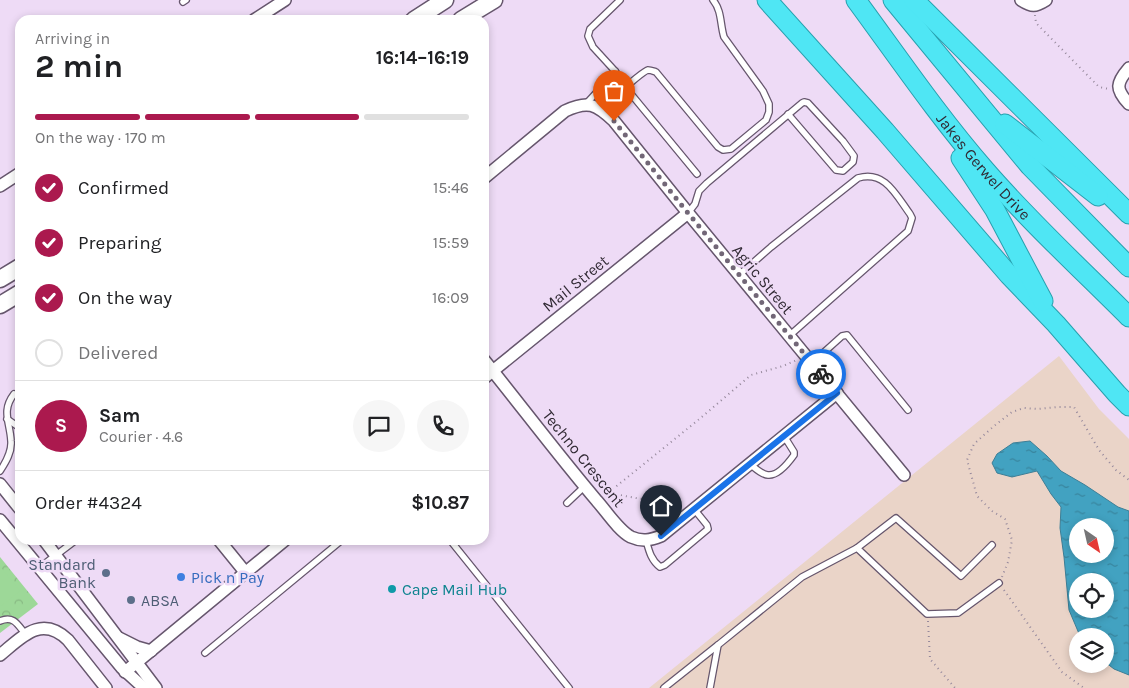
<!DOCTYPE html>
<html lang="en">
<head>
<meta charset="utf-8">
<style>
	:root { --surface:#fff; --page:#f6f6f6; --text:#202124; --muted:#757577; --line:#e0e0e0; --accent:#ab194e }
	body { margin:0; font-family:Karla,sans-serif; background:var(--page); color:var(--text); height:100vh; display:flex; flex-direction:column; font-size:19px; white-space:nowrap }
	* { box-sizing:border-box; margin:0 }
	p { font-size:16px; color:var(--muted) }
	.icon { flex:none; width:28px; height:28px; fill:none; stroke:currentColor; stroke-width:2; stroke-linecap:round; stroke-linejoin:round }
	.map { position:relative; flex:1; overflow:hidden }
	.side { position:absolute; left:15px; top:15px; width:474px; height:530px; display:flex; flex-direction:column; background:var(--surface); border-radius:15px; box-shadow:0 2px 8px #0003 }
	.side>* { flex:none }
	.needle { width:32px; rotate:146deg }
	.tools { position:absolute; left:1069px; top:518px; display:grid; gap:10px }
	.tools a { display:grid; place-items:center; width:45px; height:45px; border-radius:50%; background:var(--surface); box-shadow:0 2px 8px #0003; font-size:25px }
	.pin { position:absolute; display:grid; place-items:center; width:42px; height:42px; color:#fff; margin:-51px -21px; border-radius:50% 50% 50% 0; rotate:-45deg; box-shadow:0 0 5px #0007 }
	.pin .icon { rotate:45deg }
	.courier { position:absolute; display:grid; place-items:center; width:50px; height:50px; margin:-25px; border:4px solid #1a73e8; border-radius:50%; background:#fff; color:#222; box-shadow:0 1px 6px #0007 }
	.summary em { font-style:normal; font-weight:700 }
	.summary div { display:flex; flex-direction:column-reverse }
	.summary { display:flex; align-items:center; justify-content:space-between; height:85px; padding:0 20px }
	h1 { font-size:32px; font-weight:700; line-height:38px }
	.bar { display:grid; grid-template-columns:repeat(4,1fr); gap:8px 5px; align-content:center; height:60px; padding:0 20px }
	.bar i { height:6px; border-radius:4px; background:var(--line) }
	.bar .on { background:var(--accent) }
	.bar p { grid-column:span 4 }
	.line { display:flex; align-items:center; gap:12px; padding:0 20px; border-top:1px solid var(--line) }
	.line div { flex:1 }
	.round { display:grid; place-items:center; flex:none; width:52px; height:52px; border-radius:26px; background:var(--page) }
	ol { padding:0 20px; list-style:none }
	li { display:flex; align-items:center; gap:15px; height:55px }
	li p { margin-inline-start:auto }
	li .icon { padding:5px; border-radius:50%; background:var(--accent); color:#fff; stroke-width:4 }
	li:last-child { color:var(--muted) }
	li i { width:28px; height:28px; border:2px solid var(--line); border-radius:50% }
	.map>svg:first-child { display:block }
	.commercial { fill:#ead4c8; fill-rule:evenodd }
	.park { fill:url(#park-crowns) }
	.pitch { fill:#9dd898 }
	.water { fill:url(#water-ripples); stroke:#3d7e96; fill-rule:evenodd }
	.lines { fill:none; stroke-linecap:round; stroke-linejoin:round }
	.service-casing { stroke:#66566d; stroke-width:8 }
	.minor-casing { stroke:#66566d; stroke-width:14 }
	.secondary-casing { stroke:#66566d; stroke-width:19 }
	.trunk-casing { stroke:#28a0ae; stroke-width:21 }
	.path { stroke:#96899c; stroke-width:2; stroke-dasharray:1 4; stroke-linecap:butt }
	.service { stroke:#fff; stroke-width:5.5 }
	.minor { stroke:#fff; stroke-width:11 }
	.secondary { stroke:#fff; stroke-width:16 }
	.trunk { stroke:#4fe6f4; stroke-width:19 }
	.done { stroke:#726777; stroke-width:5; stroke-dasharray:0 9 }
	.route { stroke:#1a73e8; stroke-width:6 }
	.service-dot { fill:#5c6f8a; stroke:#eedbf6; stroke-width:2 }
	.shop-dot { fill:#3f7fe0; stroke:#eedbf6; stroke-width:2 }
	.culture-dot { fill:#0f9aa8; stroke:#eedbf6; stroke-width:2 }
	.labels { text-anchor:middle; stroke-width:5; stroke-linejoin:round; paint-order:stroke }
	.street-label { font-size:16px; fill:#302933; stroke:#eedbf6 }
	.service-label { font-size:16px; fill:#4e5e75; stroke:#eedbf6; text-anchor:end }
	.shop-label { font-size:16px; fill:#366cbe; stroke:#eedbf6; text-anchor:start }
	.culture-label { font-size:16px; fill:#0d838f; stroke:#eedbf6; text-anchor:start }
</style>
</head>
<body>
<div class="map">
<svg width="1129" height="688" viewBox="0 0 1129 688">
	<defs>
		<pattern id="park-crowns" width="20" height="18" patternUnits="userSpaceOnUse" patternTransform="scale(1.25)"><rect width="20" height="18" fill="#9dd898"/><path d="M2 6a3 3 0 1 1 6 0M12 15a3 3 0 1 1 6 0" fill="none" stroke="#88b983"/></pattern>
		<pattern id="water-ripples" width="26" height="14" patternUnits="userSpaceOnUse" patternTransform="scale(1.25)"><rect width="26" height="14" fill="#42a2c1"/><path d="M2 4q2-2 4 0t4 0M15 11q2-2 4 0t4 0" fill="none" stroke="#38849d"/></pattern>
	</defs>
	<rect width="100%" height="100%" fill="#eedbf6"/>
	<!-- commercial -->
	<path class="commercial" d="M1059,356l40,53 30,30v249h-480zM1078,526h27v28h-27zM1078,581h27v28h-27zM1078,636h27v28h-27z"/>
	<!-- park -->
	<polygon class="park" points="0,557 38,604 0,633"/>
	<!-- pitch -->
	<polygon class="pitch" points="0,566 20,591 1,606 0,604"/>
	<!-- water -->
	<path class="water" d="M1030,441l17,15 14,15 24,14 33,22 11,4v164l-15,-6 -9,-7v-26h-25l-11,-26 -5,-53 -4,-29 1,-21 -10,-13 -14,-23 -25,6 -15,-4 -5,-10 5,-9 16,-11zM1078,526h27v28h-27zM1078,581h27v28h-27z"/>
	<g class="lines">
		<defs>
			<g id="service">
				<polyline points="620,0 590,29 588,36 593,47 615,71 626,88 697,174"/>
				<polyline points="183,2 186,0"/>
				<polyline points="585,105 609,79 615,71"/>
				<path d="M601,109c7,-6 41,-38 47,-39 3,0 5,1 8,2l62,75 5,3 8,-1 35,-29 3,-8v-8l-6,-13 -39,-54c-4,-13 -2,-26 -11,-37"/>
				<polyline points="688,213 695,204 699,191 707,183 802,103 804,102 808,103 843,141 854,156 853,162 843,171 836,170 788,114"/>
				<path d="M739,275l32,-28 87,-69c27,-8 38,17 52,36l2,4 -4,13 -119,105"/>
				<polyline points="812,363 842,336 847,335 908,410"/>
				<polyline points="7,419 20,428"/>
				<path d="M750,464c5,4 12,11 18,11 10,1 21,-13 26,-20v-3l-10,-16"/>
				<path d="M0,471c6,-9 12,-19 11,-30 -1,-19 -10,-30 3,-47"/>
				<polyline points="567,503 585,486"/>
				<polyline points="450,540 569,688"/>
				<path d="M646,540c3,11 5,20 14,27l5,-2 43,-36 -1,-4 -13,-16"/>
				<polyline points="857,548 896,518 961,576 992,545"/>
				<polyline points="39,568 76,540"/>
				<path d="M0,621c14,-6 18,4 26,14"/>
				<polyline points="205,653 342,540"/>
				<polyline points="664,688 718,645"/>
				<polyline points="710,688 718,645 802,577 857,548 927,614 958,613 999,583"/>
			</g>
			<g id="minor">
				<path d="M1021,0c11,7 14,7 25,0"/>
				<polyline points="254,20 285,0"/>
				<path d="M1129,68c-13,15 -14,21 0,36"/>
				<path d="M484,178l81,-67c23,-11 31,-7 49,10l74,92 216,262"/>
				<polyline points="0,186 20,173"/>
				<path d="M484,360c38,47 74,95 113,141 9,10 22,30 34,36 11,5 20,3 30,-1l176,-143"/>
				<polyline points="484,378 688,213"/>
				<polyline points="0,484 20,509"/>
				<polyline points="0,520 122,668 144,688"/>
				<polyline points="44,540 156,688"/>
				<polyline points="219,540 245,572"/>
				<polyline points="119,638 137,647 151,651"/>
				<path d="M0,655c21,-17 41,-41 68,-15l38,48"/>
				<polyline points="125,672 285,540"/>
			</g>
			<g id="secondary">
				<polyline points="414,20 445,0"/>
				<polyline points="461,20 494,0"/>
				<polyline points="0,279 20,267"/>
				<polyline points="0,305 20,293"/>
			</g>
			<g id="trunk">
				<polyline points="767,0 885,131 1009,275 1056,324 1117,394 1129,406"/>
				<path id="s1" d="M856,0c42,57 82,116 129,170 45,52 96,99 144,147"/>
				<polyline points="893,0 1030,166 1129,267"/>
				<polyline points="914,0 1129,214"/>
				<polyline points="1005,124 1098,196"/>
				<polyline points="961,158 995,210 1043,301"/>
			</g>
		</defs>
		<!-- service casing -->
		<use href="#service" class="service-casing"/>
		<!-- minor casing -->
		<use href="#minor" class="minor-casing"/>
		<!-- secondary casing -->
		<use href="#secondary" class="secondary-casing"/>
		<!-- trunk casing -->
		<use href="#trunk" class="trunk-casing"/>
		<!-- path -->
		<g class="path">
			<polyline points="1035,15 1036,23 1099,87 1109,89"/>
			<polyline points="681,506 608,493 697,421 751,375 783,366 797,360"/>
			<polyline points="1002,577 1008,562 1012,540 1005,519 992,511 977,496 967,460 974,444 994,426 1012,412 1024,408 1038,409 1058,407 1074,407 1099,450 1116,470 1129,480"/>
			<polyline points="1004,590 1062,672 1084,688"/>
			<polyline points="928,621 930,659 955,688"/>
		</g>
		<!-- service -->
		<use href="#service" class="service"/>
		<!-- minor -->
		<use href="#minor" class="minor"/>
		<!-- secondary -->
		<use href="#secondary" class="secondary"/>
		<!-- trunk -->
		<use href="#trunk" class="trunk"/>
	</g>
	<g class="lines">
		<!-- done -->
		<polyline class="done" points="614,121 688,213 821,374"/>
		<!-- route -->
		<polyline class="route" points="661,536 837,393 821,374"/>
	</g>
	<!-- markers -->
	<g class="service-dot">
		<circle cx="106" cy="573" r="5"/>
		<circle cx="131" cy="600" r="5"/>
	</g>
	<circle class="shop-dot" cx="181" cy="577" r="5"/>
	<circle class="culture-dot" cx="392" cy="589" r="5"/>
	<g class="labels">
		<!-- street labels -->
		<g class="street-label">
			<text dy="6" stroke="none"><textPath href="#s1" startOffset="210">Jakes Gerwel Drive</textPath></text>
			<text transform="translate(763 279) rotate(50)" y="6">Agric Street</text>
			<text transform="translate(575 283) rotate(-39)" y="6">Mail Street</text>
			<text transform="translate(584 458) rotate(51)" y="6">Techno Crescent</text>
		</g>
		<!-- service labels -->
		<g class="service-label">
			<text x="96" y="570">Standard<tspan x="96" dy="18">Bank</tspan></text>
			<text x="141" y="606" text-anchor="start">ABSA</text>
		</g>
		<!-- shop labels -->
		<g class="shop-label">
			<text x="191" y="583">Pick n Pay</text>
		</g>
		<!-- culture labels -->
		<g class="culture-label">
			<text x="402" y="595">Cape Mail Hub</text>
		</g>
	</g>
</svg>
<div class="tools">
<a><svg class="needle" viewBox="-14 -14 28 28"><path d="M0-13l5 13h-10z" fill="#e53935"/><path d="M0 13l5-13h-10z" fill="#757577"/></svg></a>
<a><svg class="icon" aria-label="locate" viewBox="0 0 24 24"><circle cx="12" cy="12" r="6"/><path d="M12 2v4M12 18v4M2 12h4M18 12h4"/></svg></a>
<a><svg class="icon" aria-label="layers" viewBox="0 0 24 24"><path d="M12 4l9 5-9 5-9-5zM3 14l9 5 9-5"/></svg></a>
</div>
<div class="pin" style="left:614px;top:121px;background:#ea580c"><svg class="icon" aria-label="bag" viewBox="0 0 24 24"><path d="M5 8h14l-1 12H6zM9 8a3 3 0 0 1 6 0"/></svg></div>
<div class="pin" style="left:661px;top:536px;background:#1f2937"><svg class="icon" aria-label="home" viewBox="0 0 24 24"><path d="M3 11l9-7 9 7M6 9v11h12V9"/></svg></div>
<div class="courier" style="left:821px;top:374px"><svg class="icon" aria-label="bike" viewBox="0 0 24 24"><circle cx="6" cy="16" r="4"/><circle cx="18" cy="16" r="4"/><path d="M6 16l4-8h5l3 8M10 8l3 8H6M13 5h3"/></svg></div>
<section class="side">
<div class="summary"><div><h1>2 min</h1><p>Arriving in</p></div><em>16:14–16:19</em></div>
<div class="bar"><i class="on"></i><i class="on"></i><i class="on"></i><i></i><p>On the way · 170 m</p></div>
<ol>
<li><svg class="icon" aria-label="check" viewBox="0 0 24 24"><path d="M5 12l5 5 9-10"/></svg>Confirmed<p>15:46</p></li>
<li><svg class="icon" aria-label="check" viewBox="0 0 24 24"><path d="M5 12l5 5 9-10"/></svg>Preparing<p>15:59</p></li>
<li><svg class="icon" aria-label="check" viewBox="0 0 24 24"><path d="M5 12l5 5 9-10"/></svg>On the way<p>16:09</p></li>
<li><i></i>Delivered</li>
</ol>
<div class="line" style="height:90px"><b class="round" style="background:var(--accent);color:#fff">S</b><div><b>Sam</b><p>Courier · 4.6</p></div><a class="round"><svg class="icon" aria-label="chat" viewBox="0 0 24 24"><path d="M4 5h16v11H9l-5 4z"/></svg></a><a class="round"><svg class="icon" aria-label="phone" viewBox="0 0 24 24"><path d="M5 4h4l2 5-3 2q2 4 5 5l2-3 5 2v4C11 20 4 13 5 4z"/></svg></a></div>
<div class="line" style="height:65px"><div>Order #4324</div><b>$10.87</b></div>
</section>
</div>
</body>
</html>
